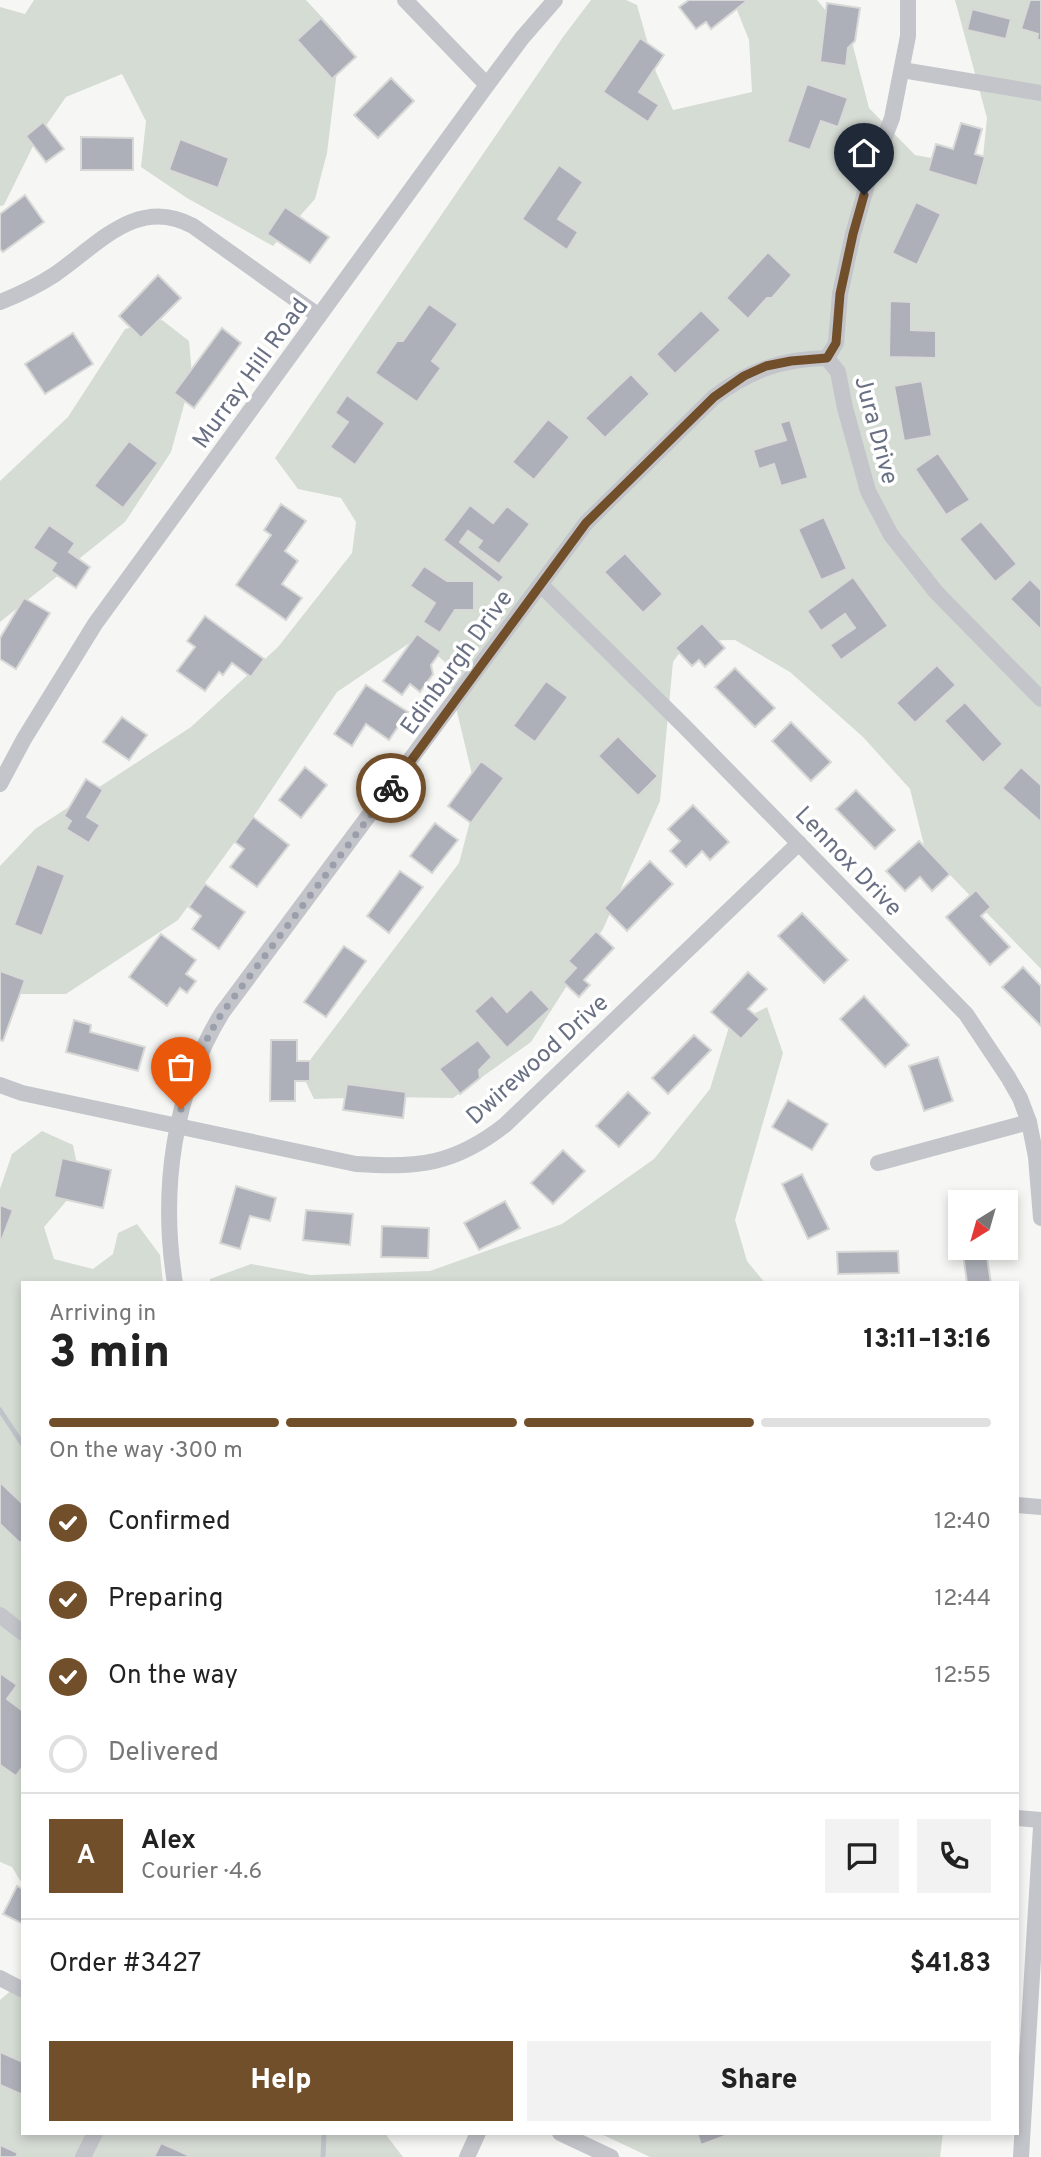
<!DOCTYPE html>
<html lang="en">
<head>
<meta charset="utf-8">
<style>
	:root { --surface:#fff; --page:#f2f2f2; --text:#222; --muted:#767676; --line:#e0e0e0; --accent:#724f2b }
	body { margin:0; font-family:Overpass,sans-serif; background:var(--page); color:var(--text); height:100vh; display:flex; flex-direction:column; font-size:26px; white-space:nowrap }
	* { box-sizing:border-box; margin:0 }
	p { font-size:23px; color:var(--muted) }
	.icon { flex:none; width:38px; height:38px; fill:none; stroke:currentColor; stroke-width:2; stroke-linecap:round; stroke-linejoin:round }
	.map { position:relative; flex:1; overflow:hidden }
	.side { position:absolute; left:21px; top:1281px; width:998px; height:854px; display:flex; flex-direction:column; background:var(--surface); border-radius:0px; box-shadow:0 4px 10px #0003 }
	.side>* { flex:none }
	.needle { width:46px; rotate:217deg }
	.controls { position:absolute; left:948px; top:1190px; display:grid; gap:14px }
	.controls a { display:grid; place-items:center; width:70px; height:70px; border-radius:0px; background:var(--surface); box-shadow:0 4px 10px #0003; font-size:35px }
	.pin { position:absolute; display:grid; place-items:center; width:60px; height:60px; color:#fff; margin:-72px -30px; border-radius:50% 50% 50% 0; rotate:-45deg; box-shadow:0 0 7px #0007 }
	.pin .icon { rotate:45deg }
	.courier { position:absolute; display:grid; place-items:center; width:70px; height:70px; margin:-35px; border:5px solid #724f2b; border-radius:50%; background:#fff; color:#222; box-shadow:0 2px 9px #0007 }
	.overview em { font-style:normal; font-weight:800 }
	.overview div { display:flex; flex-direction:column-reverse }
	.overview { display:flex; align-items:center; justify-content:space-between; height:119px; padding:0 28px }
	h1 { font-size:46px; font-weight:800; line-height:52px }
	.bar { display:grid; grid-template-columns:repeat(4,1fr); gap:10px 7px; align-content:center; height:84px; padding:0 28px }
	.bar i { height:9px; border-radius:5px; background:var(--line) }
	.bar .selected { background:var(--accent) }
	.bar p { grid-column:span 4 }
	.line { display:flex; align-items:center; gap:18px; padding:0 28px; border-top:2px solid var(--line) }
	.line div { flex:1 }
	.round { display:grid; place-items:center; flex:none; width:74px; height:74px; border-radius:0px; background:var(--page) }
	ol { padding:0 28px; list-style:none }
	li { display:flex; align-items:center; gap:21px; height:77px }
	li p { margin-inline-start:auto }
	li .icon { padding:7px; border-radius:50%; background:var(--accent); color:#fff; stroke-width:4 }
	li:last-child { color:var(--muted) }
	li i { width:38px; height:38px; border:4px solid var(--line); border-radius:50% }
	.button { display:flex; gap:14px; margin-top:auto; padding:14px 28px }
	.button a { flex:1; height:80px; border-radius:0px; background:var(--accent); color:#fff; font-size:28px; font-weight:800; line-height:80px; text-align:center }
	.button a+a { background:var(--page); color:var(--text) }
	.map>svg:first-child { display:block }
	.green { fill:#d5dcd4 }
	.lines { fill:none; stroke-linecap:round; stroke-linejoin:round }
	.stream { stroke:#bfc4cb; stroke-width:5 }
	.building { fill:#adb0b8; stroke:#d8d9d7; stroke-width:2 }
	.street { stroke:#c3c5ca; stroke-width:16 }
	.done { stroke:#9a9fab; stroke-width:7; stroke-dasharray:0 12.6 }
	.route { stroke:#724f2b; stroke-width:9 }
	.labels { text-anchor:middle; stroke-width:7; stroke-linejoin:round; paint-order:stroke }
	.street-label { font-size:24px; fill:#697083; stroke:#fff }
</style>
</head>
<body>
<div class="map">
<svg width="1041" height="2157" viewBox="0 0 1041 2157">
	<rect width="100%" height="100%" fill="#f6f7f4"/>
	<!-- green -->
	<g class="green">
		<polygon points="34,0 306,0 341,38 327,153 315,199 273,246 187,198 141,167 146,121 122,74 66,97 36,140 4,205 0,206 0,7 25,14"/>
		<polygon points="591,0 626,0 637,5 656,72 673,110 752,92 749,40 733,0 817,0 852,42 869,108 915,155 982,167 987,118 955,0 1041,0 1041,969 925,849 910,789 863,737 790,672 735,640 688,641 673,662 660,801 603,929 531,1042 453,1098 381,1097 314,1099 301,1072 459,863 477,795 445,662 417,638 337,692 258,810 178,920 66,994 0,994 0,866 35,829 191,727 278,647 352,553 356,522 341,498 298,489 275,458 563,37"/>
		<polygon points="162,320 189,341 192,376 171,452 125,522 0,622 0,481 68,417 125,329"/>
		<polygon points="767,1007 783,1053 735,1220 747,1261 765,1283 210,1283 210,1279 251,1264 311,1275 430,1271 562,1224 654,1159 710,1089 729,1027"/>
		<polygon points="42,1131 73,1145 81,1184 44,1227 54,1259 93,1269 113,1254 118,1233 137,1224 160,1255 163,1283 23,1283 23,1885 12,1867 0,1862 0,1189 12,1154"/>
		<polygon points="23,1980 23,2133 387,2133 387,2136 403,2157 0,2157 0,2000"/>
		<polygon points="599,2133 943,2133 940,2157 650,2157"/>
	</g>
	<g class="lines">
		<!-- stream -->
		<g class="stream">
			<polyline points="0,1410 23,1445"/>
			<polyline points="323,2157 324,2133"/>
		</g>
	</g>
	<!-- building -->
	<g class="building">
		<polygon points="689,0 748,0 711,29 706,22 696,29 679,7"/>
		<polygon points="1030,0 1041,0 1041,41 1037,39 1038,34 1021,29"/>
		<polygon points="827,3 860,8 855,41 848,48 846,66 820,62"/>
		<polygon points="972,9 1011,19 1006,39 967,30"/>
		<polygon points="321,18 356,57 332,79 297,40"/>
		<polygon points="640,38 664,55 639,92 659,105 648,122 603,92"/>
		<polygon points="391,78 414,101 378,138 354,115"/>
		<polygon points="807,84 848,98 838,127 821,121 810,150 787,142"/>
		<polygon points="43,122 64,149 46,162 26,136"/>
		<polygon points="961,123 982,129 975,154 985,157 977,186 928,171 936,144 953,149"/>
		<polygon points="81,137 133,138 133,170 81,170"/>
		<polygon points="180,139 229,158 218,188 169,170"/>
		<polygon points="559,165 583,182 558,219 578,232 567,250 522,219"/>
		<polygon points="25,195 44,222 3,252 0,249 0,214"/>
		<polygon points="916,202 941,214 917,265 892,253"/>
		<polygon points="285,207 329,237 310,263 267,234"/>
		<polygon points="768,252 792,275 772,298 767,298 748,319 726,298"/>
		<polygon points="158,275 181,298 141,338 119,316"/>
		<polygon points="890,301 911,302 911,330 936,331 936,358 889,357"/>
		<polygon points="429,304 458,324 432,361 441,368 417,402 375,373 397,341 403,341"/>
		<polygon points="701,310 721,330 675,374 656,354"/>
		<polygon points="222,328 241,343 194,408 174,393"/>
		<polygon points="73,333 93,364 45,394 25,364"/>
		<polygon points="631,374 650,394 605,438 585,418"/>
		<polygon points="922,381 932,436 904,441 894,386"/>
		<polygon points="347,395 385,423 355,465 330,447 348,422 335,413"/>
		<polygon points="548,419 570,437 534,480 512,462"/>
		<polygon points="790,420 808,478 781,486 774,464 759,469 753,450 786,440 780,423"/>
		<polygon points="129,441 158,463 123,508 94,486"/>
		<polygon points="938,453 970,500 946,515 915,469"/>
		<polygon points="281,504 306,521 285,551 298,561 282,584 302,598 286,620 236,585 271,535 264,530"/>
		<polygon points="470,505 493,523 507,506 530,524 499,564 477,548 482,541 468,531 460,542 504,577 499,583 443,540"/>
		<polygon points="824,517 847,569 821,580 798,529"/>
		<polygon points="981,521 1017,564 995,582 959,539"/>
		<polygon points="49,525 75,543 69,552 90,567 76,588 51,571 56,563 33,548"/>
		<polygon points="625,553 663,594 643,613 604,572"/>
		<polygon points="424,566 447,581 474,581 474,610 455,610 440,633 423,622 435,603 410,586"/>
		<polygon points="853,577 888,626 841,660 830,645 855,628 845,614 821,631 807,611"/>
		<polygon points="1030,579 1041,590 1041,630 1010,599"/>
		<polygon points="24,598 50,613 16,669 0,659 0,638"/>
		<polygon points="205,616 264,659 251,677 232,663 223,675 219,672 205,691 177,671 195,647 187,641"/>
		<polygon points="702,623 725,648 705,667 699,660 692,666 675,648"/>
		<polygon points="417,634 441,651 431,665 433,674 420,692 410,684 402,695 383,681"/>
		<polygon points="937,665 956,685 915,723 896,703"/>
		<polygon points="735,668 775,708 755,727 715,687"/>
		<polygon points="546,681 568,697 535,742 513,726"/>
		<polygon points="366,685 408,712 389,740 366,724 352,746 334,734"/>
		<polygon points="965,702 1003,744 983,763 944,721"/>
		<polygon points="122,717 147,735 129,760 103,742"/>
		<polygon points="791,722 831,762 811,781 772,741"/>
		<polygon points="618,736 658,776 638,796 598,756"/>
		<polygon points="481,761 504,778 471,823 448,806"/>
		<polygon points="305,767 327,785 301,818 279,800"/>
		<polygon points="1021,767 1041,785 1041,822 1002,788"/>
		<polygon points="86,779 103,790 87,817 100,825 89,843 66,829 71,821 64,816"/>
		<polygon points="856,790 895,830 875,849 836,809"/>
		<polygon points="693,805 729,842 710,860 702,851 686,867 670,851 680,841 668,829"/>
		<polygon points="253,817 289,845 257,887 230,867 244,849 235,842"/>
		<polygon points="435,823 458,840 432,873 410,856"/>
		<polygon points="919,841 950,874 932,891 920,877 905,891 886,871"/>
		<polygon points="650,861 673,884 627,931 604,908"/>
		<polygon points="37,864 65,875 42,936 14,925"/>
		<polygon points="400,871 423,887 389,933 367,916"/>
		<polygon points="205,884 245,912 219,949 192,929 201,916 189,907"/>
		<polygon points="976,890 991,907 981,916 1010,947 990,965 946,917"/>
		<polygon points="802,913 848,960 824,983 778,936"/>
		<polygon points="596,931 614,948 584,980 590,985 579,997 563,982 576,968 568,961"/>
		<polygon points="161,934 196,960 186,974 196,981 187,993 180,988 167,1006 129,977"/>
		<polygon points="344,946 366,961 326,1017 304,1002"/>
		<polygon points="1023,967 1041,986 1041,1026 1002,987"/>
		<polygon points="0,971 25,980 3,1041 0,1040"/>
		<polygon points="748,972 767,989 748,1009 760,1019 741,1039 711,1012"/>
		<polygon points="531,989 550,1009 507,1048 474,1011 492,995 507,1012"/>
		<polygon points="864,996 909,1045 885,1067 840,1019"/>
		<polygon points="74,1020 91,1025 90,1032 145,1047 138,1071 66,1052"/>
		<polygon points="694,1035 711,1050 668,1094 652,1078"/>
		<polygon points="271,1040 297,1040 297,1061 310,1061 310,1081 295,1081 295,1101 270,1101"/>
		<polygon points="478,1040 492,1057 479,1070 480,1078 460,1094 439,1069"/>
		<polygon points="938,1057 953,1101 924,1111 909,1066"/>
		<polygon points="347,1084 406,1092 403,1118 343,1110"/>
		<polygon points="628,1092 650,1113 619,1147 596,1126"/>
		<polygon points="788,1100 828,1124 812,1150 772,1127"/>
		<polygon points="563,1150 585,1171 553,1204 531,1183"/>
		<polygon points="62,1158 111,1170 103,1208 54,1197"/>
		<polygon points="802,1174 829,1229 808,1239 782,1184"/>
		<polygon points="236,1186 276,1198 270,1221 250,1216 240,1249 220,1243"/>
		<polygon points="986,1191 987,1202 961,1202 961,1238 958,1239 956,1192"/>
		<polygon points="505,1201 520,1228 479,1250 464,1223"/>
		<polygon points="0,1205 13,1210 0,1244"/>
		<polygon points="306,1210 353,1214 350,1245 303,1240"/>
		<polygon points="382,1226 429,1228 428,1258 381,1257"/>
		<polygon points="898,1251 899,1273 838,1274 837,1252"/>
		<polygon points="986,1251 991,1283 967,1283 963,1254"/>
		<polygon points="0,1482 23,1504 23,1540 20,1543 0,1524"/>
		<polygon points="0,1673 17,1685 7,1699 23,1711 23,1766 16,1776 0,1765"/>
		<polygon points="17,1886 23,1889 23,1924 3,1914"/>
		<polygon points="0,2052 23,2062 23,2095 0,2085"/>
		<polygon points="697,2133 733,2133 701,2145"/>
		<polygon points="161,2143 188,2155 187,2157 154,2157"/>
		<polygon points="0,2145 18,2153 16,2157 0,2157"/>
	</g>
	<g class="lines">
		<!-- street -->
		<g class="street">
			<polyline points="405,0 487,85"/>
			<polyline points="902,70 1041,93"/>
			<path d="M0,302c18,-7 37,-16 54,-27 43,-29 83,-80 139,-49l126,90"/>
			<polyline points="827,358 838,372 845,408 868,491 891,535 936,592 1041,699"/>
			<polyline points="827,358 836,343 840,294 853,234 870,175 892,118 908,36 908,0"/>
			<polyline points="541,585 684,726 966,1014 1008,1077 1020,1098 1029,1122 1036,1157 1041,1218"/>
			<polyline points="0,784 24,739 95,624 487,85 522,38 555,0"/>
			<path d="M0,1085l22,8 334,71c62,4 98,1 149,-39l294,-282"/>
			<polyline points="878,1163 1029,1122"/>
			<path d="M175,1283c-15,-92 -2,-190 47,-270l364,-490 128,-126c36,-27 68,-38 113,-39"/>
			<polyline points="1017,1505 1041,1507"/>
			<polyline points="0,1615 23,1633"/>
			<polyline points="1017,1818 1041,1820"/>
			<polyline points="0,1978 23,1990"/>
			<polyline points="560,2133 611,2157"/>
			<polyline points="83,2157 95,2133"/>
			<polyline points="467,2157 478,2133"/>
			<polyline points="1021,2157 1041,1827"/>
		</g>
	</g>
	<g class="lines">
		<!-- done -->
		<path class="done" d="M181,1109c9,-35 22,-66 41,-96l169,-225"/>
		<!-- route -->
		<polyline class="route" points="391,788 586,523 714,397 744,376 766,366 791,361 827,358 836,343 840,294 853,234 864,195"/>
	</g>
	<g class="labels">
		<!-- street labels -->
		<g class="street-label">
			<text transform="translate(250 373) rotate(-54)" y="8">Murray Hill Road</text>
			<text transform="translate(877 430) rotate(75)" y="8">Jura Drive</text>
			<text transform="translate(456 662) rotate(-54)" y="8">Edinburgh Drive</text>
			<text transform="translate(849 861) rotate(46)" y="8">Lennox Drive</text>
			<text transform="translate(537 1059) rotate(-42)" y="8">Dwirewood Drive</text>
		</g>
	</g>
</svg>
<div class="controls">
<a><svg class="needle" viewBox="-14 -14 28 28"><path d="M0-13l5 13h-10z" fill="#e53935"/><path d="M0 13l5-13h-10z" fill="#767676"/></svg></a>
</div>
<div class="pin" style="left:181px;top:1109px;background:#ea580c"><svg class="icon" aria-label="bag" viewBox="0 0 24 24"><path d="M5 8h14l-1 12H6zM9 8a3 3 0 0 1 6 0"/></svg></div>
<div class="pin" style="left:864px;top:195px;background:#1f2937"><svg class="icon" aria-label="home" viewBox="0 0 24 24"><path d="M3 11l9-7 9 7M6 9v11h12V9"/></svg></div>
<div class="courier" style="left:391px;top:788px"><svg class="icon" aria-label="bike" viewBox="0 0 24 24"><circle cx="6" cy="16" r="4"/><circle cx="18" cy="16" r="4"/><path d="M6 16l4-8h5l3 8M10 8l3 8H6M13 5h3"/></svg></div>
<section class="side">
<div class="overview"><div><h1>3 min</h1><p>Arriving in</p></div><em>13:11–13:16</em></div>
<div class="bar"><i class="selected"></i><i class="selected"></i><i class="selected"></i><i></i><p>On the way · 300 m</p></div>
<ol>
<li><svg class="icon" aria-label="check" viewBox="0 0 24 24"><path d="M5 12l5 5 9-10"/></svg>Confirmed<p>12:40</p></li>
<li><svg class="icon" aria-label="check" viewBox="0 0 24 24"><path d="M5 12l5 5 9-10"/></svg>Preparing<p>12:44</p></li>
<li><svg class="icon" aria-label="check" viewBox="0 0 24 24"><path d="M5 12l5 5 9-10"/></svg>On the way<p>12:55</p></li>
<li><i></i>Delivered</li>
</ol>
<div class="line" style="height:126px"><b class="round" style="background:var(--accent);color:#fff">A</b><div><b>Alex</b><p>Courier · 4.6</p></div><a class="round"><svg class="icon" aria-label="chat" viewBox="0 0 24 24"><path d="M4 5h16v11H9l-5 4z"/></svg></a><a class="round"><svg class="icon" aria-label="phone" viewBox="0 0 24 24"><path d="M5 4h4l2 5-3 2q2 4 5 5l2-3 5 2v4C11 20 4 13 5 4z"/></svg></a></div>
<div class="line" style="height:91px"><div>Order #3427</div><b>$41.83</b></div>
<div class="button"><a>Help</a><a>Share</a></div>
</section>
</div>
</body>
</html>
